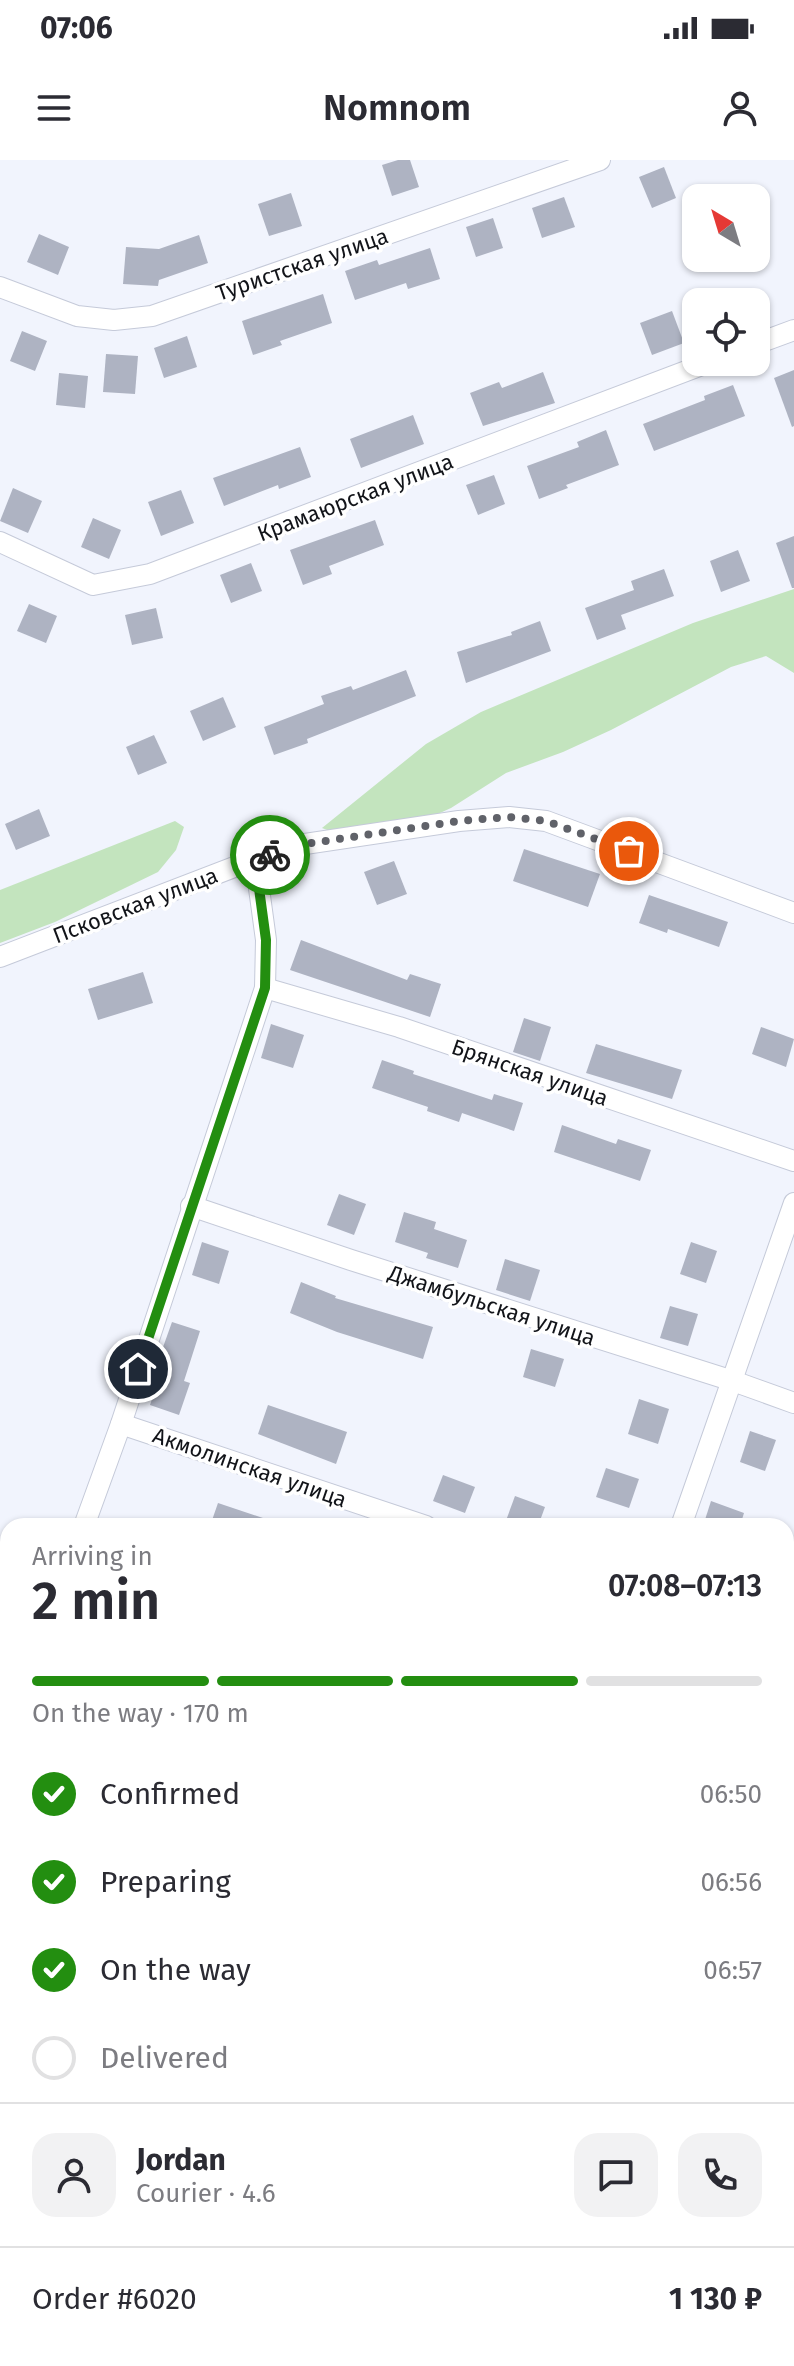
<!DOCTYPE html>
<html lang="en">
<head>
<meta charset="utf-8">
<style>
	:root { --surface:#fff; --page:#f2f2f3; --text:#2b2b33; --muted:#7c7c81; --line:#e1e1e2; --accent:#238e10 }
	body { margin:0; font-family:"Fira Sans",sans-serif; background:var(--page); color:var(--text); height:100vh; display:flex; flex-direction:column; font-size:30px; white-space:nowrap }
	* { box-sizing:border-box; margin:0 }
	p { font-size:26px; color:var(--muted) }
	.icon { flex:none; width:44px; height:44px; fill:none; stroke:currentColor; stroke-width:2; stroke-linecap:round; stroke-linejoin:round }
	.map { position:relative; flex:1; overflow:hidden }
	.sheet { position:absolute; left:0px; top:1358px; width:794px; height:848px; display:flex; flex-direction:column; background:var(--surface); border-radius:24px 24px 0 0; box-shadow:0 2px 6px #0004 }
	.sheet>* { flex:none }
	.needle { width:52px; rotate:322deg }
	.tools { position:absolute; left:682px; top:24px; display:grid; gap:16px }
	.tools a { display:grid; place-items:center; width:88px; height:88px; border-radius:16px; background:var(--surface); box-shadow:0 2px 6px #0004; font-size:40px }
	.pin { position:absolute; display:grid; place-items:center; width:68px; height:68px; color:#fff; margin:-34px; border:4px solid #fff; border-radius:50%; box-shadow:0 2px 8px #0007 }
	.courier { position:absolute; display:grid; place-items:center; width:80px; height:80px; margin:-40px; border:6px solid #238e10; border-radius:50%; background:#fff; color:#222; box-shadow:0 2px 10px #0007 }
	.head em { font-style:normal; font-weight:600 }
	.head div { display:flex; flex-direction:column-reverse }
	.head { display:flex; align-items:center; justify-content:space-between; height:136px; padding:0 32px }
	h1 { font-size:52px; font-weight:600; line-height:60px }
	.bar { display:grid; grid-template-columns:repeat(4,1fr); gap:12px 8px; align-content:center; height:96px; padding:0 32px }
	.bar i { height:10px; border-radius:6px; background:var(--line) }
	.bar .current { background:var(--accent) }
	.bar p { grid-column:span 4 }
	.line { display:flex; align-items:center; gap:20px; padding:0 32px; border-top:2px solid var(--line) }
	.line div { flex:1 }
	.round { display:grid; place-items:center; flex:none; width:84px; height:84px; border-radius:24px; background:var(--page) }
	ol { padding:0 32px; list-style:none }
	li { display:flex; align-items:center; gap:24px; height:88px }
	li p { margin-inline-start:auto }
	li .icon { padding:8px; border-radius:50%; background:var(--accent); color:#fff; stroke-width:4 }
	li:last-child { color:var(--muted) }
	li i { width:44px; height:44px; border:4px solid var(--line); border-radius:50% }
	.status { display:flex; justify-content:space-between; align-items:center; height:56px; padding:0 40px; background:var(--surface); direction:ltr }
	.status svg { height:22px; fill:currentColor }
	header { display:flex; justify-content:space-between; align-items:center; height:104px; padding:0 32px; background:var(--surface); font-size:36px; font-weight:600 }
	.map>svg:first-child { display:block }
	.green { fill:#c3e4be }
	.building { fill:#aeb3c2 }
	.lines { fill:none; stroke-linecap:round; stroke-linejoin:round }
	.street-casing { stroke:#c5cad9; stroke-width:22 }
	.street { stroke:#fff; stroke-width:20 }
	.done { stroke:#606269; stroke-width:8; stroke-dasharray:0 14.4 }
	.route { stroke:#238e10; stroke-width:10 }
	.labels { text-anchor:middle; stroke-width:7; stroke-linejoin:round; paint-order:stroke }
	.street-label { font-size:22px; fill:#121419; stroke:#fff }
</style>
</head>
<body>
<div class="status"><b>07:06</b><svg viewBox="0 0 49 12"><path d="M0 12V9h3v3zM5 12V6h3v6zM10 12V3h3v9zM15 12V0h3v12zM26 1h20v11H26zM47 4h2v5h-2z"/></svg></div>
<header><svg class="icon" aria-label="menu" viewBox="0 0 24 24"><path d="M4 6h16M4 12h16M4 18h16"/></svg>Nomnom<svg class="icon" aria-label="person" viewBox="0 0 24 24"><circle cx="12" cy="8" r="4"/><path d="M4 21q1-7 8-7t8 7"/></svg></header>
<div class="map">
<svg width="794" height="2206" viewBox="0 0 794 2206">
	<rect width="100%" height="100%" fill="#f1f4fd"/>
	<!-- green -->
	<g class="green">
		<polygon points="794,429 794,513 766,496 731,507 611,570 563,592 506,613 451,648 431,657 330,671 322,668 426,584 481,552 693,463"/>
		<polygon points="175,661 184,667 176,690 158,712 55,762 0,783 0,730"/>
	</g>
	<!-- building -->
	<g class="building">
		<polygon points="398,0 410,0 419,27 392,36 382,5"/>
		<polygon points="664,7 676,38 652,48 639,17"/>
		<polygon points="291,33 302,66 269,76 258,44"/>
		<polygon points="564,37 575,67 542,78 532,48"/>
		<polygon points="493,58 503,88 476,97 466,67"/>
		<polygon points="39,74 69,87 58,115 27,102"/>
		<polygon points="199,75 208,103 159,120 158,126 123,124 126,87 159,89"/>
		<polygon points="430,88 440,119 408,129 406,123 355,140 345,111 377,100 379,105"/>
		<polygon points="323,134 332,163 280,181 282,185 253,195 242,161"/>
		<polygon points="672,151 684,183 652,195 640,163"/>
		<polygon points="22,171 47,181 35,211 10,201"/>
		<polygon points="187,176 197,207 164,218 154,188"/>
		<polygon points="106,194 138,196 135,234 103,232"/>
		<polygon points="794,210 794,266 792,267 774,218"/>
		<polygon points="543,212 555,243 483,266 470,233 499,222 502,228"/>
		<polygon points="59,213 88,216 85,248 56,245"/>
		<polygon points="733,225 745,256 654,291 643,264 705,240 704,236"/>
		<polygon points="413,255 424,284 361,308 350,279"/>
		<polygon points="606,270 619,305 566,325 568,328 539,339 527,306 579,287 577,282"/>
		<polygon points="300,287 311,317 279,329 278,325 224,346 213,318"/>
		<polygon points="494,315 505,344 478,355 466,325"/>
		<polygon points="13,328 42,341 28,373 0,361"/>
		<polygon points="181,330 194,363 161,376 148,342"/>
		<polygon points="93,358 121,370 109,399 81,387"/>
		<polygon points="375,360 384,385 329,406 332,414 303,425 290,390"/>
		<polygon points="794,376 794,428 792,428 776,383"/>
		<polygon points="738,390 750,421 721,432 710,401"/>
		<polygon points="251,403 262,431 231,443 220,415"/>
		<polygon points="664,409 674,436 621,455 626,469 597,480 585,448 634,430 631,421"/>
		<polygon points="29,444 57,456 46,483 17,471"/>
		<polygon points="156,448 163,478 132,485 125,455"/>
		<polygon points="540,461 551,491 466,523 457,492 512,475 511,472"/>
		<polygon points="406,510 416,536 307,579 308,583 274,595 264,567 324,544 321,536 351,526 353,530"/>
		<polygon points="223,537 236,567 203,581 190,551"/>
		<polygon points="154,575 167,603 138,615 126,587"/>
		<polygon points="39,649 50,676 16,690 5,664"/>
		<polygon points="524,689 600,714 588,747 513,721"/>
		<polygon points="394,701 407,734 377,745 364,712"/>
		<polygon points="649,735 728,762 719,787 668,769 667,773 639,763"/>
		<polygon points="301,780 407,820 410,814 441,824 430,857 290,810"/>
		<polygon points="143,812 153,843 98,860 88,829"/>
		<polygon points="524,858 551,867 540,901 513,892"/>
		<polygon points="271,864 304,875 293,908 261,898"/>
		<polygon points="761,867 794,879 786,907 752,894"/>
		<polygon points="596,884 682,910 672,939 586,913"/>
		<polygon points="382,900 414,911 413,914 492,940 494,934 523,943 514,971 462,953 459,962 427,951 428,947 372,928"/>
		<polygon points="562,965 616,984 618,979 651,990 640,1021 554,992"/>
		<polygon points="339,1034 366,1044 354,1075 327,1065"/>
		<polygon points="404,1052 436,1062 434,1069 467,1080 458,1108 426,1098 428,1093 395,1082"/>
		<polygon points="202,1082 229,1091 219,1124 192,1115"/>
		<polygon points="691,1082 717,1091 706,1123 680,1114"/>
		<polygon points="505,1099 540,1110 530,1141 496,1130"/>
		<polygon points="301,1122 336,1136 335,1138 433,1167 423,1199 337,1172 290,1153"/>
		<polygon points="670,1146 698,1154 688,1186 660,1178"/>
		<polygon points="172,1162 200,1171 184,1221 190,1223 179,1255 150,1245 168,1192 162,1190"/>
		<polygon points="531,1189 564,1199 555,1227 523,1217"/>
		<polygon points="639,1239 669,1249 658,1284 628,1274"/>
		<polygon points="268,1245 347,1272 336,1304 258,1274"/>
		<polygon points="750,1271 776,1280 765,1311 740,1302"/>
		<polygon points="606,1308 639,1319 629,1348 596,1337"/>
		<polygon points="443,1315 475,1327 465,1353 433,1341"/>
		<polygon points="515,1336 545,1347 538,1366 504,1366"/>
		<polygon points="711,1341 744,1353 740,1366 703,1366"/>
		<polygon points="218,1343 278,1363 278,1366 210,1366"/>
	</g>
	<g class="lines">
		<defs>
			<g id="street">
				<polyline points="0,127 77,156 114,160 152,156 600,0"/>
				<polyline points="756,184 794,170"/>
				<polyline points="0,382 93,425 150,414 710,202"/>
				<polyline points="0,797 255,699 305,684 459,661 509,657 546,661 794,753"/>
				<polyline points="265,828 399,867 794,1001"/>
				<polyline points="191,1046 351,1100 733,1221 794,1243"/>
				<polyline points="121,1264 426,1366"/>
				<polyline points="84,1366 121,1264 265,828 266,780 255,699"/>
				<polyline points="681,1366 794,1043"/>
				<polyline points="786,1498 794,1501"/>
				<polyline points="0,1597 8,1575"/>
				<polyline points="0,1730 8,1733"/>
				<polyline points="786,1751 794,1754"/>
				<polyline points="0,1997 8,2000"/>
				<polyline points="786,2009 794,2012"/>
				<polyline points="580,2198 602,2206"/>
				<polyline points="384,2206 387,2198"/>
			</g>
		</defs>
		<!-- street casing -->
		<use href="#street" class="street-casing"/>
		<!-- street -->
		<use href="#street" class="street"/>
	</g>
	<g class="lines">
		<!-- done -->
		<polyline class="done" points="270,695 305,684 459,661 509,657 546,661 629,691"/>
		<!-- route -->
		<polyline class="route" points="138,1209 265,828 266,780 255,699 270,695"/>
	</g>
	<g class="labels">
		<!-- street labels -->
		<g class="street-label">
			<text transform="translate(302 104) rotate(-19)" y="8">Туристская улица</text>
			<text transform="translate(355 337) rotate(-21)" y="8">Крамаюрская улица</text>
			<text transform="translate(135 745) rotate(-21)" y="8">Псковская улица</text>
			<text transform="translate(530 912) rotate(19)" y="8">Брянская улица</text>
			<text transform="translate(492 1145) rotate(18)" y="8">Джамбульская улица</text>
			<text transform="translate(250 1307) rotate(19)" y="8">Акмолинская улица</text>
		</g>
	</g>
</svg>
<div class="tools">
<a><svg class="needle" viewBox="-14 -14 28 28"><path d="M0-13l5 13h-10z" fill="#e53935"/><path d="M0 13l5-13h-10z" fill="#7c7c81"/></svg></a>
<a><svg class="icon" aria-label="locate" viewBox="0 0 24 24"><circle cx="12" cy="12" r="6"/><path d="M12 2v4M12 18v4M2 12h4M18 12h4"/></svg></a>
</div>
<div class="pin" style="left:629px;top:691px;background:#ea580c"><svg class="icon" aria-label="bag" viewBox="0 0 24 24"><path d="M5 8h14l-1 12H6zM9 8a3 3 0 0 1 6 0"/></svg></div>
<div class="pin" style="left:138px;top:1209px;background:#1f2937"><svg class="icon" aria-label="home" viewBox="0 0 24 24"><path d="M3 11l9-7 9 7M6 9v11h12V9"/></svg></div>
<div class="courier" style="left:270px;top:695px"><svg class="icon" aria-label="bike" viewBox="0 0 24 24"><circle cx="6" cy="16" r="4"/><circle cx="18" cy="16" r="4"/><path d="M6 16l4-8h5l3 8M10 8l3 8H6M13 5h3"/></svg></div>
<section class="sheet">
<div class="head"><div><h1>2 min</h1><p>Arriving in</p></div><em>07:08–07:13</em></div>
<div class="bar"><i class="current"></i><i class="current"></i><i class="current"></i><i></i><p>On the way · 170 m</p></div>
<ol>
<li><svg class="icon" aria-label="check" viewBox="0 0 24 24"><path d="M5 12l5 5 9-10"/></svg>Confirmed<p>06:50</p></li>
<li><svg class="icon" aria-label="check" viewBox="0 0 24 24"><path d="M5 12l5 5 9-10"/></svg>Preparing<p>06:56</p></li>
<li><svg class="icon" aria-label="check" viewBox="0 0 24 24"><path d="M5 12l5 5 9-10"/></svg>On the way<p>06:57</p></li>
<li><i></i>Delivered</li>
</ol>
<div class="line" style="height:144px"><a class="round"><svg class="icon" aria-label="person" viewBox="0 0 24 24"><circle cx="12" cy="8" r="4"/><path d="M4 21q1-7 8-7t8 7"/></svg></a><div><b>Jordan</b><p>Courier · 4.6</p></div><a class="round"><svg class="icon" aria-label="chat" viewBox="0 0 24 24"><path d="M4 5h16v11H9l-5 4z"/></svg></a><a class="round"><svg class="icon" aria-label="phone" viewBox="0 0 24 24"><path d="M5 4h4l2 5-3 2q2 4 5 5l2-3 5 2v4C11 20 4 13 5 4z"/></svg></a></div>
<div class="line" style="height:104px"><div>Order #6020</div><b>1 130 ₽</b></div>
</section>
</div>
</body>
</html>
